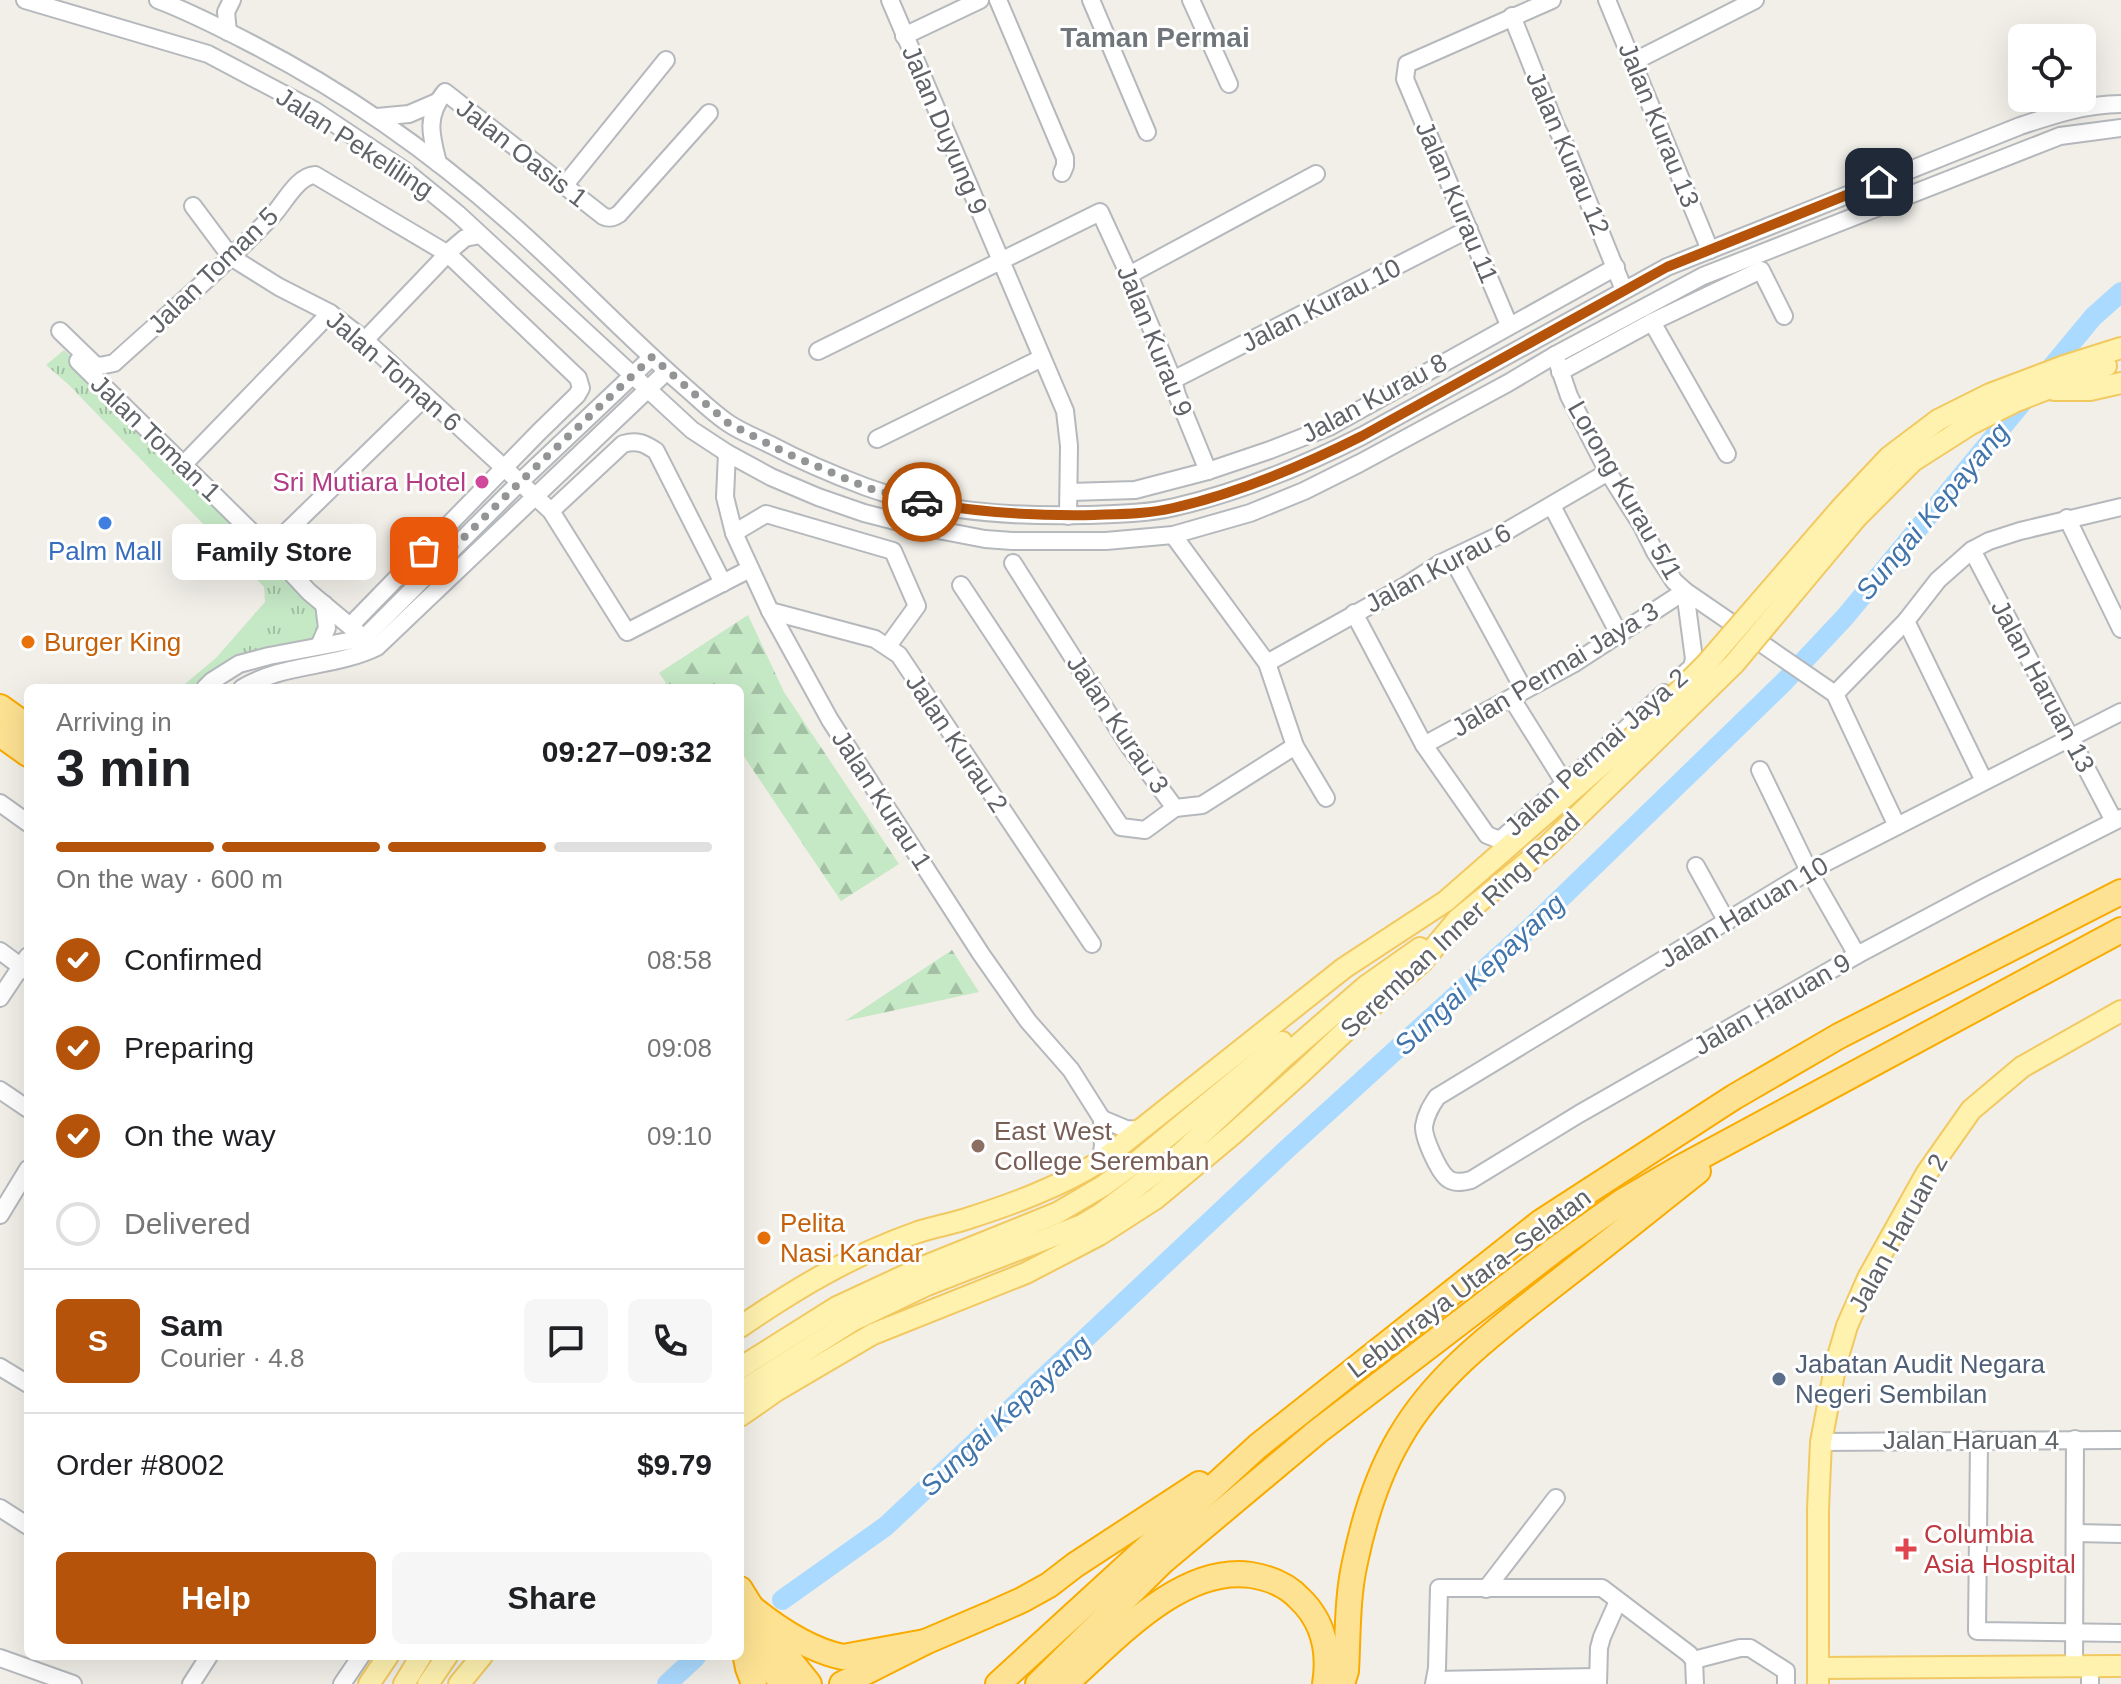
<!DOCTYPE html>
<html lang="en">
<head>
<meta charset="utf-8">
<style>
	:root { --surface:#fff; --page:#f6f6f6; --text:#202124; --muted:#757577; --line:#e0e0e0; --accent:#b45309 }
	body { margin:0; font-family:Arial,sans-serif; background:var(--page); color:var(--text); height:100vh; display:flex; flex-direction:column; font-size:30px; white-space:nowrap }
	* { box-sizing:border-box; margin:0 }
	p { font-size:26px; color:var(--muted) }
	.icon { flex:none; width:44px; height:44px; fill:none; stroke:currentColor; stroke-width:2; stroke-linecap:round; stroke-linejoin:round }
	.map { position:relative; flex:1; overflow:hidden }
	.panel { position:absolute; left:24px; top:684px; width:720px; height:976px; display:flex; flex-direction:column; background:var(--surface); border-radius:12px; box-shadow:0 8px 32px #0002 }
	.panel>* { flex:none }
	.tools { position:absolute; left:2008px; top:24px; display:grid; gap:16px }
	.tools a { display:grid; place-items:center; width:88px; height:88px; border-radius:12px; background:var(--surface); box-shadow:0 8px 32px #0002; font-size:40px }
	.pin { position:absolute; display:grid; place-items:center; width:68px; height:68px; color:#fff; margin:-34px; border-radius:16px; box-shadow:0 4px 12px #0006 }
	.courier { position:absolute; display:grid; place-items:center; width:80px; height:80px; margin:-40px; border:6px solid #b45309; border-radius:50%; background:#fff; color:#222; box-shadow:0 2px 10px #0007 }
	.bubble { position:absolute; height:56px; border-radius:12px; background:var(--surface); box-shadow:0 8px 32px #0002; font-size:26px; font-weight:800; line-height:56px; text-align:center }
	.overview em { font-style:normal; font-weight:800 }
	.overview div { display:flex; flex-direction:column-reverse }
	.overview { display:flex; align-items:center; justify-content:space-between; height:136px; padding:0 32px }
	h1 { font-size:52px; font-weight:800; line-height:60px }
	.bar { display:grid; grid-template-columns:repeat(4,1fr); gap:12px 8px; align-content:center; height:96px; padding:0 32px }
	.bar i { height:10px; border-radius:6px; background:var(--line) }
	.bar .active { background:var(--accent) }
	.bar p { grid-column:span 4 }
	.line { display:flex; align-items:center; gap:20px; padding:0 32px; border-top:2px solid var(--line) }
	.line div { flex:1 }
	.round { display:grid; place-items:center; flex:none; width:84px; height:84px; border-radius:12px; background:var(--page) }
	ol { padding:0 32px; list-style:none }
	li { display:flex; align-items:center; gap:24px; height:88px }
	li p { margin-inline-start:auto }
	li .icon { padding:8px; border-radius:50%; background:var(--accent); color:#fff; stroke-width:4 }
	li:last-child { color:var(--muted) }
	li i { width:44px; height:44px; border:4px solid var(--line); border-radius:50% }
	.action { display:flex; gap:16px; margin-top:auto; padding:16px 32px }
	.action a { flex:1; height:92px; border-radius:12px; background:var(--accent); color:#fff; font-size:32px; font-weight:800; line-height:92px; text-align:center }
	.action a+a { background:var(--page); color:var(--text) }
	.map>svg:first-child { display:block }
	.grass { fill:url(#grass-tufts) }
	.forest { fill:url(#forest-firs) }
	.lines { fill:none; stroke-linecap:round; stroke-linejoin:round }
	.river { stroke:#aadaff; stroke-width:20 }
	.minor-casing { stroke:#b5b8bc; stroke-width:20 }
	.major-casing { stroke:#f2c960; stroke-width:24 }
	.highway-casing { stroke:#f9ab00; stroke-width:28 }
	.minor { stroke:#fff; stroke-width:16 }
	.major { stroke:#fff2af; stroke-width:20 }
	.highway { stroke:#fde293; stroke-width:24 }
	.major-bridge-casing { stroke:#f2c960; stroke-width:24; stroke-linecap:butt }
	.major-bridge { stroke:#fff2af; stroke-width:20 }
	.done { stroke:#929495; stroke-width:8; stroke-dasharray:0 14.4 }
	.route { stroke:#b45309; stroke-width:10 }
	.hotel-dot { fill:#d1479c; stroke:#fff; stroke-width:3 }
	.shop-dot { fill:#3f7fe0; stroke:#fff; stroke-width:3 }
	.food-dot { fill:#e8710a; stroke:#fff; stroke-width:3 }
	.education-dot { fill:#8d6e63; stroke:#fff; stroke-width:3 }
	.service-dot { fill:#5c6f8a; stroke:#fff; stroke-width:3 }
	.health-dot { fill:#e0444e; stroke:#fff; stroke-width:3 }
	.labels { text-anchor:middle; stroke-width:6; stroke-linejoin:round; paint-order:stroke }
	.street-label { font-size:26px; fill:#5f6368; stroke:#fff }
	.hotel-label { font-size:26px; fill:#b23c85; stroke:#fff; text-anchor:end }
	.shop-label { font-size:26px; fill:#366cbe; stroke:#fff }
	.food-label { font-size:26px; fill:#c56008; stroke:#fff; text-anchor:start }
	.education-label { font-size:26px; fill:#785e54; stroke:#fff; text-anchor:start }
	.service-label { font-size:26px; fill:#4e5e75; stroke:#fff; text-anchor:start }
	.health-label { font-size:26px; fill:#be3a42; stroke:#fff; text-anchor:start }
	.neighbourhood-label { font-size:28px; font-weight:bold; fill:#70757a; stroke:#fff }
	.water-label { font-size:28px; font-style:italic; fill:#4174aa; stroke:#fff }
</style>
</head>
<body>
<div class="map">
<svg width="2121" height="1684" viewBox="0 0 2121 1684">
	<defs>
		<pattern id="grass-tufts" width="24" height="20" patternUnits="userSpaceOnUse" patternTransform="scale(2)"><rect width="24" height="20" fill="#c5e8c5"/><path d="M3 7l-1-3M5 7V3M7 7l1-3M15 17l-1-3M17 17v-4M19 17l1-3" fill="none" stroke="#a3c0a4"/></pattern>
		<pattern id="forest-firs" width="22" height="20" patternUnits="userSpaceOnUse" patternTransform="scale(2)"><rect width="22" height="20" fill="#c5e8c5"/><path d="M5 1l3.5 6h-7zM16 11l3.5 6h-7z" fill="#a3c0a4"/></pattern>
	</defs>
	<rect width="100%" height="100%" fill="#f1efe8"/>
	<!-- grass -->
	<polygon class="grass" points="64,350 225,508 316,609 322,620 319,637 289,646 200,688 180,688 216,658 265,602 264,587 69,385 46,365"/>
	<!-- forest -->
	<g class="forest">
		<polygon points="748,615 784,692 899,864 841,901 743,755 740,756 740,688 658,688 666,683 659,673"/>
		<polygon points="952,950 979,992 845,1021"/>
	</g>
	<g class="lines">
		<!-- river -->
		<g class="river">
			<polyline points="782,1600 886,1526 1287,1149 1530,928 1784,682 1845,617 2093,317 2121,292"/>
			<polyline points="667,1684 696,1657"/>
		</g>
		<defs>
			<g id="minor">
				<polyline points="25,0 208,54 314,110 404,170 458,214 692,430 727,453 771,477 818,497 864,513 907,524 985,539 1012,541 1106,541 1173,535 1250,513 1304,491 1360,463 1508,383 1555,355 1703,276 2060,136 2121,128"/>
				<path d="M158,0c32,12 63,28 94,44 95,49 176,106 256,177 61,53 116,113 177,166 14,12 28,26 43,36 13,9 29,15 43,22 30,16 63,30 95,42 69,25 146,30 219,28 30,-1 60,-1 90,-8 65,-15 128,-41 187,-71l305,-169 353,-141c33,-11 66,-22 101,-22"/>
				<polyline points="890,0 1065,411 1069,446 1068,516"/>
				<polyline points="998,0 1065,158 1065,166 1062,173"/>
				<polyline points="1091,0 1147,132"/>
				<polyline points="1191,0 1229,84"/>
				<polyline points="1607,0 1710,250"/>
				<polyline points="1512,16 1556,127 1566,147 1624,290"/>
				<polyline points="228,32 226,12 232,0"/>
				<polyline points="904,36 980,0"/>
				<polyline points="1633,62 1755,0"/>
				<polyline points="377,117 409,114 437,102"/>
				<path d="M438,163c-7,-27 -13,-47 7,-71l158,124c6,3 10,2 16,-2l90,-101"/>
				<polyline points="564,186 666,60"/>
				<polyline points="193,206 231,257 279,287 330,313 365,340 551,511 627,632 750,569"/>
				<polyline points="1129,275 1316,174"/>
				<polyline points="1652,322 1727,454"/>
				<polyline points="1509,325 1405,79 1407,64 1552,0"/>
				<path d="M60,331l34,33 6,2 14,-3c53,-48 108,-95 158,-147 12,-12 25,-40 43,-41l133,79 130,124 3,10 -4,7 -38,37 -189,194"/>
				<polyline points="365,340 452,249 465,238 480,235"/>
				<polyline points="818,351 1100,212 1129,275 1173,380 1177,395 1208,471"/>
				<polyline points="1555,355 1569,396 1608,472 1642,526 1655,552 1674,581 1685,591 1835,694 1897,826"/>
				<polyline points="78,361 269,549 309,592 357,632"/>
				<polyline points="1560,372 1652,322 1761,270 1784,316"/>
				<polyline points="1173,380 1469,229"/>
				<polyline points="877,439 1042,358"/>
				<polyline points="727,453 725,497 734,533 770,611 830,720 981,954 1028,1021 1071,1070 1102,1119 1103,1145 1101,1161"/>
				<polyline points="183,465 330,313"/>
				<polyline points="1070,492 1135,490 1208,471 1270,450 1329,427 1616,267"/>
				<polyline points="1552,506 1619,634"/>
				<path d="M551,511l72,-67c14,-4 21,-1 33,7l67,132"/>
				<polyline points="2067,518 2121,629"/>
				<polyline points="734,533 766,514 893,551 917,606 888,646"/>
				<polyline points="1173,535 1267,663 1295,746 1326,798"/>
				<polyline points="269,549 425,397"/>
				<polyline points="1972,550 2114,821"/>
				<polyline points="1452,558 1524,690"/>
				<polyline points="1013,563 1129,746 1175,808 1202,805 1295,746"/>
				<polyline points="961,585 1121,827 1145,830 1175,808"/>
				<polyline points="770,611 875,639 899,655 1092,944"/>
				<polyline points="1354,613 1424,745 1487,835 1500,840 1603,750 1664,693"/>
				<polyline points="1906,621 1984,781"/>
				<polyline points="319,646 327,628 324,604"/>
				<polyline points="1267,663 1405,586 1441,563 1500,535 1608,472"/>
				<polyline points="205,688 212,681 239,664 269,656 364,638 521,481 652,357"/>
				<path d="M242,688c42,-25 92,-20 135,-41l290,-276"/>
				<polyline points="1835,694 1906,621 1938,580 1972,550 1989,541 2020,531 2121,507"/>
				<polyline points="1512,699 1564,782"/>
				<path d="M2121,712l-312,159 -372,226c-6,9 -11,17 -13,29 -1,11 14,44 23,52 7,6 16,4 24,2l108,-66 278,-159 126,-67 138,-70"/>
				<polyline points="1424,745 1573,664 1685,591 1694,659 1692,667 1681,677"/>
				<polyline points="1760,770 1809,871 1857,955"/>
				<polyline points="0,803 28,823"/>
				<polyline points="1696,866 1727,922"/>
				<polyline points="0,951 27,971"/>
				<polyline points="0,998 28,956"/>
				<polyline points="0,1090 28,1109"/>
				<polyline points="1102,1119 1126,1129 1142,1130"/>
				<polyline points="0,1215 28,1169"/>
				<polyline points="0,1367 28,1384"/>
				<polyline points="1979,1440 1977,1631 2121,1633"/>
				<polyline points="1821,1442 2121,1440"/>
				<polyline points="0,1508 28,1526"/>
				<polyline points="2076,1533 2121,1534"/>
				<polyline points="1486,1589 1556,1498"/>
				<polyline points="0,1658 73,1684"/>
				<polyline points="1694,1660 1740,1648 1750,1648 1786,1671 1786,1684"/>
				<polyline points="2074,1666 2075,1439"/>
				<polyline points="2090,1666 2090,1684"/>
				<polyline points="1435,1680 1598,1677"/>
				<polyline points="191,1684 209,1656"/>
				<polyline points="342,1684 361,1656"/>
				<polyline points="1434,1684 1437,1668 1439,1588 1602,1588 1689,1654 1694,1660 1695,1684"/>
				<polyline points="1598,1684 1599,1648 1602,1637 1618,1601"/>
			</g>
			<g id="major">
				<polyline points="2054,390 2090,390 2121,383"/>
				<polyline points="1842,507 1889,457 1938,420 1990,394 2064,366 2121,348"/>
				<polyline points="1856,518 1913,461 1971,424 2014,402 2106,366"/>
				<path d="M740,1327c57,-39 112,-72 178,-95 16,-5 32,-8 48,-13 47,-15 93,-32 135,-58l243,-193 102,-67 183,-160"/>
				<polyline points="740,1368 837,1307 923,1267 1057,1213 1103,1186 1139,1160 1282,1042"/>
				<polyline points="740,1392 852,1321 927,1285 1082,1225 1102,1213 1180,1154 1283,1058 1366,986 1420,948"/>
				<polyline points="740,1416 776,1391 873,1334 1026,1273 1099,1235 1155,1199 1233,1134 1301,1073 1374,1004 1422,962 1458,919 1547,846 1643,753"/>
				<polyline points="1818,1668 2121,1666"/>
				<polyline points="369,1684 388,1656"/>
				<polyline points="404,1684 421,1656"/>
				<polyline points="428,1684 447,1656"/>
				<polyline points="459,1684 482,1656"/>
				<polyline points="1818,1684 1818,1509 1821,1442 1836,1363 1847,1326 1868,1278 1926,1174 1971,1110 2022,1067 2121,1011"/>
			</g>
			<g id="highway">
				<polyline points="0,707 28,727"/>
				<polyline points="0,734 28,754"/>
				<polyline points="740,1589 764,1628 809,1684"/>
				<path d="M752,1608c26,21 57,42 91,49l82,-15"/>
				<polyline points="995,1612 1022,1600 1049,1585 1075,1565 1199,1484"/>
				<polyline points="740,1622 764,1660 783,1684"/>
				<polyline points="741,1632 748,1668 754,1684"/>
				<polyline points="842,1684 925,1642 988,1615"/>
				<polyline points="998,1684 1258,1446 1541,1222 1734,1097 1839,1036 2121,892"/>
				<polyline points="1038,1684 1163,1561 1317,1432 1557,1248 1623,1201 1676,1170 2121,930"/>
				<path d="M1065,1684c49,-43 115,-119 186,-109 19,3 36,10 49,24 24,23 30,54 25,85"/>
				<path d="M1342,1684l4,-13c2,-36 1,-74 9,-109 9,-43 23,-88 45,-125 37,-64 98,-108 155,-153 48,-37 95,-75 143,-113"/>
			</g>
		</defs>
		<!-- minor casing -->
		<use href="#minor" class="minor-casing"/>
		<!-- major casing -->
		<use href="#major" class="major-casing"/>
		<!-- highway casing -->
		<use href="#highway" class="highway-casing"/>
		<!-- minor -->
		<use href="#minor" class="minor"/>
		<!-- major -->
		<use href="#major" class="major"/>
		<!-- highway -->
		<use href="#highway" class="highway"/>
		<defs>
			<g id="major-bridge">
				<polyline points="1629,741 1706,664 1842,507"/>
				<polyline points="1643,753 1734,664 1856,518"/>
			</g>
		</defs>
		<!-- major-bridge casing -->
		<use href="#major-bridge" class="major-bridge-casing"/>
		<!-- major-bridge -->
		<use href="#major-bridge" class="major-bridge"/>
	</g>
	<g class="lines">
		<!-- done -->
		<polyline class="done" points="424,551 403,572 417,584 521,481 652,357 728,423 788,454 868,488 922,502"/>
		<!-- route -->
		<path class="route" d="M922,502c57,11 114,14 172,13 26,-1 53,-1 79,-7 66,-15 129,-42 189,-72l305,-169 212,-85"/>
	</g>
	<!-- markers -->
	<circle class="hotel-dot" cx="482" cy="482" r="8"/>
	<circle class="shop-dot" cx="105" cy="523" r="8"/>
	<g class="food-dot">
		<circle cx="28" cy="642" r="8"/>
		<circle cx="764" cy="1238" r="8"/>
	</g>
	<circle class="education-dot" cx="978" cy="1146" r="8"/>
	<circle class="service-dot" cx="1779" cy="1379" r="8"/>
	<path class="health-dot" d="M1902 1537h8v8h8v8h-8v8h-8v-8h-8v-8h8z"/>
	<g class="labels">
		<!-- street labels -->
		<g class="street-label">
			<text transform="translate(1659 125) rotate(68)" y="9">Jalan Kurau 13</text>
			<text transform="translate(945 130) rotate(67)" y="9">Jalan Duyung 9</text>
			<text transform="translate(355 143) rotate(33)" y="9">Jalan Pekeliling</text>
			<text transform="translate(522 153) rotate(38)" y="9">Jalan Oasis 1</text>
			<text transform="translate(1568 153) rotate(67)" y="9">Jalan Kurau 12</text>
			<text transform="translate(1457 202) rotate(67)" y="9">Jalan Kurau 11</text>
			<text transform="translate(213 270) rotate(-44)" y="9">Jalan Toman 5</text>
			<text transform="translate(1321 305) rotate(-27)" y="9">Jalan Kurau 10</text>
			<text transform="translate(1155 341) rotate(68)" y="9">Jalan Kurau 9</text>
			<text transform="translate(394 371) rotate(41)" y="9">Jalan Toman 6</text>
			<text transform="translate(1374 398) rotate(-28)" y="9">Jalan Kurau 8</text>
			<text transform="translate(156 438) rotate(44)" y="9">Jalan Toman 1</text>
			<text transform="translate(1625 490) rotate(60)" y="9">Lorong Kurau 5/1</text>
			<text transform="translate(1438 568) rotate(-28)" y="9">Jalan Kurau 6</text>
			<text transform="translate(1555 669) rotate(-31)" y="9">Jalan Permai Jaya 3</text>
			<text transform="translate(2043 686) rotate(62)" y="9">Jalan Haruan 13</text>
			<text transform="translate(1118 724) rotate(56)" y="9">Jalan Kurau 3</text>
			<text transform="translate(957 743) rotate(56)" y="9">Jalan Kurau 2</text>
			<text transform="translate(1596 752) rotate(-42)" y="9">Jalan Permai Jaya 2</text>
			<text transform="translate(882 800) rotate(57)" y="9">Jalan Kurau 1</text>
			<text transform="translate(1744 912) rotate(-31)" y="9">Jalan Haruan 10</text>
			<text transform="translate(1460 925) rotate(-43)" y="9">Seremban Inner Ring Road</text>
			<text transform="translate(1772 1004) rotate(-30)" y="9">Jalan Haruan 9</text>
			<text transform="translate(1898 1233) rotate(-61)" y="9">Jalan Haruan 2</text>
			<text transform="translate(1469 1283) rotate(-37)" y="9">Lebuhraya Utara–Selatan</text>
			<text x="1971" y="1449">Jalan Haruan 4</text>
		</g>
		<!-- hotel labels -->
		<g class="hotel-label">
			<text x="466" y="491">Sri Mutiara Hotel</text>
		</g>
		<!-- shop labels -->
		<g class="shop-label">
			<text x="105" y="560">Palm Mall</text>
		</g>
		<!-- food labels -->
		<g class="food-label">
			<text x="44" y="651">Burger King</text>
			<text x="780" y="1232">Pelita<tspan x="780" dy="30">Nasi Kandar</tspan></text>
		</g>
		<!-- education labels -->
		<g class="education-label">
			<text x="994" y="1140">East West<tspan x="994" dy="30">College Seremban</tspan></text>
		</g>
		<!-- service labels -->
		<g class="service-label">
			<text x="1795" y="1373">Jabatan Audit Negara<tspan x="1795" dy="30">Negeri Sembilan</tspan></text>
		</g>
		<!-- health labels -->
		<g class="health-label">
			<text x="1924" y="1543">Columbia<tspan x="1924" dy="30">Asia Hospital</tspan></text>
		</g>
		<!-- neighbourhood labels -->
		<g class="neighbourhood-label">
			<text x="1155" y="47">Taman Permai</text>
		</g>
		<!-- water labels -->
		<g class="water-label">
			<text transform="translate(1932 511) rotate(-50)" y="10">Sungai Kepayang</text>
			<text transform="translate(1479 974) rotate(-43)" y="10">Sungai Kepayang</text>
			<text transform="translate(1005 1415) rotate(-43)" y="10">Sungai Kepayang</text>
		</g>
	</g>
</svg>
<div class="tools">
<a><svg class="icon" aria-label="locate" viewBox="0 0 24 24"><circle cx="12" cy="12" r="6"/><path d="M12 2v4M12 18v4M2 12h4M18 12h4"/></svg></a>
</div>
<div class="pin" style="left:424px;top:551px;background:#ea580c"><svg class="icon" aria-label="bag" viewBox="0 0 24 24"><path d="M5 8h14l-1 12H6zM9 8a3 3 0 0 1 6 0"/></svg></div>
<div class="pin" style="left:1879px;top:182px;background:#1f2937"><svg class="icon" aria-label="home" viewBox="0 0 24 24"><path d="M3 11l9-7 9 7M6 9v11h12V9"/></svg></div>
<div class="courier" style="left:922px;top:502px"><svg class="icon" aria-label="car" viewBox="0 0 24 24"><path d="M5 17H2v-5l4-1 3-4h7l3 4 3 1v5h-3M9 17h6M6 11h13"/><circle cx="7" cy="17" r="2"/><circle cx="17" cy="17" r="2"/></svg></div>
<div class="bubble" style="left:172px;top:524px;width:204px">Family Store</div>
<section class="panel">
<div class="overview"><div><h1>3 min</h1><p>Arriving in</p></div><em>09:27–09:32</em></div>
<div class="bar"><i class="active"></i><i class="active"></i><i class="active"></i><i></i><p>On the way · 600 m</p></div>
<ol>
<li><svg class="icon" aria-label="check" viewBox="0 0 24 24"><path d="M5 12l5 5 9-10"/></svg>Confirmed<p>08:58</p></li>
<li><svg class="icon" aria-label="check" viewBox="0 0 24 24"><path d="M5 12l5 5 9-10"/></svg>Preparing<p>09:08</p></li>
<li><svg class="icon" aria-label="check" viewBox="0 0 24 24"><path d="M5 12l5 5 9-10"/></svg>On the way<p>09:10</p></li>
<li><i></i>Delivered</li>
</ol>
<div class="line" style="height:144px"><b class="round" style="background:var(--accent);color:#fff">S</b><div><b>Sam</b><p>Courier · 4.8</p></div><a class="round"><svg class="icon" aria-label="chat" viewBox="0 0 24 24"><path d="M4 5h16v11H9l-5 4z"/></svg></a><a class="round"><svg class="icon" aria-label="phone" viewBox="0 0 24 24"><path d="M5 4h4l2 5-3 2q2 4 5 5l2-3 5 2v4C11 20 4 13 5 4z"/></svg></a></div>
<div class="line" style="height:104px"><div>Order #8002</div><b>$9.79</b></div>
<div class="action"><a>Help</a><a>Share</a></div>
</section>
</div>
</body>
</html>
